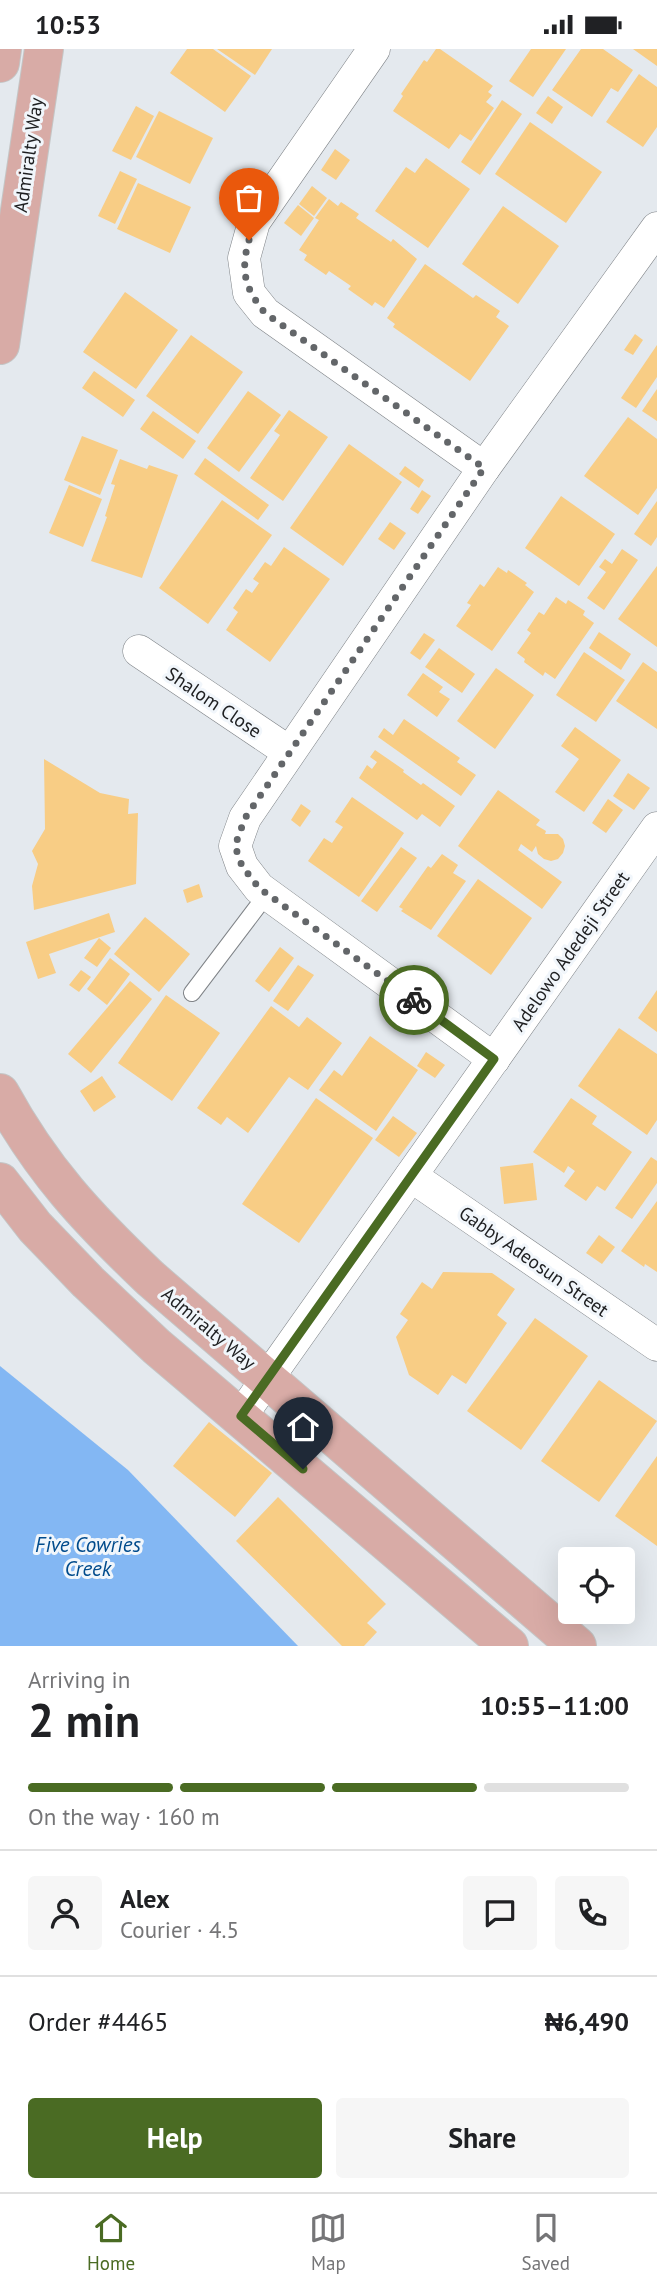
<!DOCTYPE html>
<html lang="en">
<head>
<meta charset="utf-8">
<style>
	:root { --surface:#fff; --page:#f6f6f6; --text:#202124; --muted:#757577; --line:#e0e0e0; --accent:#4a6b23 }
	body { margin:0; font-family:"PT Sans",sans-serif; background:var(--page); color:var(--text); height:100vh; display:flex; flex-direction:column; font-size:26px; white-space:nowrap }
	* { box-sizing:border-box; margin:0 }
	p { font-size:23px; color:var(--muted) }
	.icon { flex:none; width:38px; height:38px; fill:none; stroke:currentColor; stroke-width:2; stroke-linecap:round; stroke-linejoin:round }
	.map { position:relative; height:1597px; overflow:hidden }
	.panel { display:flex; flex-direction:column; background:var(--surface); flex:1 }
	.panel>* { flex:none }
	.fabs { position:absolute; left:558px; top:1498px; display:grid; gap:14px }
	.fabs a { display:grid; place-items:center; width:77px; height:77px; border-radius:7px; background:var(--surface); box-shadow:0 7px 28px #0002; font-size:35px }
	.pin { position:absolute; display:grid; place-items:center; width:60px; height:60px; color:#fff; margin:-72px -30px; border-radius:50% 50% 50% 0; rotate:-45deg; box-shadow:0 0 7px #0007 }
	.pin .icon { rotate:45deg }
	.courier { position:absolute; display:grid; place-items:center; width:70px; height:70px; margin:-35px; border:5px solid #4a6b23; border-radius:50%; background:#fff; color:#222; box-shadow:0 2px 9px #0007 }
	.headline em { font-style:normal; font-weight:600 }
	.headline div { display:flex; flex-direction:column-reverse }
	.headline { display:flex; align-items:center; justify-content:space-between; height:119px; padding:0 28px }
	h1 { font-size:46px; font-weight:600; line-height:52px }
	.bar { display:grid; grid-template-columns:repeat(4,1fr); gap:10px 7px; align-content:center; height:84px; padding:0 28px }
	.bar i { height:9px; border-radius:5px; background:var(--line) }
	.bar .on { background:var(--accent) }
	.bar p { grid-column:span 4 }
	.line { display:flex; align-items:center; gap:18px; padding:0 28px; border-top:2px solid var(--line) }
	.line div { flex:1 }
	.round { display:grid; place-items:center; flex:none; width:74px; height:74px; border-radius:7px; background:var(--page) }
	.primary-button { display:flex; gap:14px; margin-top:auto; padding:14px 28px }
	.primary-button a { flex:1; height:80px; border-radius:7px; background:var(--accent); color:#fff; font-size:28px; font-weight:600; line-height:80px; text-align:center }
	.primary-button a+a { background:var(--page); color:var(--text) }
	.status { display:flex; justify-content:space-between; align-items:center; height:49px; padding:0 35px; background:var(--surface); direction:ltr }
	.status svg { height:19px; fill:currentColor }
	.menu { display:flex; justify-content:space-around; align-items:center; height:98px; border-top:2px solid var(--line); background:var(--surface); font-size:19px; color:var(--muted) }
	.menu a { display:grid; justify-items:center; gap:4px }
	.menu .on { color:var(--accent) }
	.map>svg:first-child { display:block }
	.water { fill:#83b7f3 }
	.building { fill:#f8cd85 }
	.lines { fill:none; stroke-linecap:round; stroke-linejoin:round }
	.service-casing { stroke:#7f8387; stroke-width:18 }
	.minor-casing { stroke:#7f8387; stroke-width:33 }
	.primary-casing { stroke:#c4c5c5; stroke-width:40 }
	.service { stroke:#fff; stroke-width:16 }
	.minor { stroke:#fff; stroke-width:32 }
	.primary { stroke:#d8aba6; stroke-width:38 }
	.done { stroke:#636669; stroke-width:7; stroke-dasharray:0 12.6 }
	.route { stroke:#4a6b23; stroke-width:9 }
	.labels { text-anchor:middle; stroke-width:6; stroke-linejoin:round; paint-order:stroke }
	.street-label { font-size:19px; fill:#1e1f21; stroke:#f1f6fb }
	.water-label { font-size:21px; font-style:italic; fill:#004b8c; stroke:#f1f6fb }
</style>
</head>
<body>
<div class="status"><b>10:53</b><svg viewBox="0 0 49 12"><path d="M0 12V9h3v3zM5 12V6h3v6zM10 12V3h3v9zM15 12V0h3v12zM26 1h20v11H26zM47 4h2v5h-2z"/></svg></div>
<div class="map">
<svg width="657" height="1597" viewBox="0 0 657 1597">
	<rect width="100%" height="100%" fill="#e4e9ee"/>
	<!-- water -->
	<polygon class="water" points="0,1317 128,1421 298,1597 0,1597"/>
	<!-- building -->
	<g class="building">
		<polygon points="187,0 213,0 251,27 225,63 170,24"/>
		<polygon points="217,0 272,0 255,26"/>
		<polygon points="436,0 440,0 493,37 488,43 492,46 486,53 494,59 471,92 460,85 449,100 393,62 403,47 401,45 424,11 427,13"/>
		<polygon points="531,0 566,0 533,48 509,32"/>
		<polygon points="581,0 603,0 633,21 618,43 611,39 592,68 552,41"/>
		<polygon points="633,0 657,0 657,17"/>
		<polygon points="639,25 657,38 657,78 643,98 606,73"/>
		<polygon points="548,47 563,58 552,75 536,64"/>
		<polygon points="502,51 522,65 480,126 461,113"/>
		<polygon points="136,57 154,67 131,111 112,102"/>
		<polygon points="159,62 213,89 190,135 136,108"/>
		<polygon points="530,73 602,123 566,174 495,125"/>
		<polygon points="335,100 350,111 336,131 321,121"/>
		<polygon points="426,109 470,140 428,199 375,162 406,118 415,124"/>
		<polygon points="120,122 137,130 115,175 98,167"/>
		<polygon points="138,134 191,158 170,204 117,180"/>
		<polygon points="312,137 327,149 314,167 299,155"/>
		<polygon points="329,150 338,157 341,153 359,165 356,169 391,193 393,190 417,210 384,259 375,253 372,257 348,240 351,237 329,222 326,226 304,211 307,206 299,201 319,171 315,169"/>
		<polygon points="298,156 314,169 301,187 284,174"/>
		<polygon points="503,157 559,197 518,255 462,215"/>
		<polygon points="425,215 473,249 476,246 500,262 496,268 509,277 470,332 393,278 395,275 387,269"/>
		<polygon points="125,243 178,281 136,340 83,303"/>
		<polygon points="635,285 643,291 633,306 624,301"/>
		<polygon points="191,286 243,323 198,385 146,347"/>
		<polygon points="657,296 657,328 636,359 621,349"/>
		<polygon points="94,322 135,351 123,368 82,339"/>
		<polygon points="657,340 657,372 642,362"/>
		<polygon points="248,342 281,366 239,423 207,399"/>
		<polygon points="289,361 328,388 283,452 250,429 280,386 274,382"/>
		<polygon points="153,362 196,392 183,410 140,380"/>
		<polygon points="628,368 657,390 657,439 638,466 584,427"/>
		<polygon points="82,387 118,401 100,446 64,431"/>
		<polygon points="349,395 402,433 343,517 290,479"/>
		<polygon points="205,409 269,456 258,471 194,425"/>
		<polygon points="120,410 147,420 149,416 178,426 142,529 91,512 107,468 105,467 115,436 111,435"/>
		<polygon points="405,417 424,431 419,439 399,425"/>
		<polygon points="69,436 102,450 83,498 49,484"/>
		<polygon points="422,441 431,447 418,465 410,460"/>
		<polygon points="561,447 615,485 579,537 525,499"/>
		<polygon points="222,451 272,486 208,575 159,539"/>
		<polygon points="657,452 657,488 651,497 634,485"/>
		<polygon points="390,473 406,484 394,501 378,490"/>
		<polygon points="284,498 330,530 270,613 226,581 238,563 233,559 246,540 252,544 259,534 253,530 265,513 271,517"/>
		<polygon points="622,500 638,511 604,561 587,549 606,523 599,518 605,510 612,515"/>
		<polygon points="657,517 657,598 618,570"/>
		<polygon points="498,518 507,524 508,521 527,534 525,536 534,543 492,602 456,577 471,556 467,554 480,535 484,538"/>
		<polygon points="556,548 566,555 568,551 585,562 583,566 594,574 555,630 545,623 543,627 524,613 525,610 517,604 531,584 527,581 539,563 544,566"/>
		<polygon points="599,583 631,605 621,621 589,599"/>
		<polygon points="424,584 435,591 420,611 410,604"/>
		<polygon points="439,599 475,625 462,644 425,618"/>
		<polygon points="584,603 625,631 596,673 556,646"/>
		<polygon points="643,613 657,623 657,680 616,652"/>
		<polygon points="496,619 534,646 495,700 457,672"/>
		<polygon points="423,624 443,638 439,643 450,650 437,668 407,646"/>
		<polygon points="404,670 460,709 457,713 476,726 461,747 378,688 384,679 393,686"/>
		<polygon points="575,678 621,711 584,763 555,743 579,710 561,697"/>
		<polygon points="375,701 404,721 403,723 421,736 423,734 455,757 440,778 422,765 417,771 359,729 367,716 372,720 377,713 370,708"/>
		<polygon points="44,710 100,744 129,750 128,765 138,764 136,835 34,861 32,837 38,815 32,802 45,780"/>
		<polygon points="628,724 650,739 634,761 613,747"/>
		<polygon points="498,741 540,771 536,776 546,782 545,785 558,785 563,790 565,797 563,804 558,810 551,812 544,810 538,805 536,797 532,803 521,795 518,801 562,833 542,860 458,797"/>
		<polygon points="352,748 404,784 359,848 308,812 324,789 332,794 343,778 335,773"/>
		<polygon points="608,750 623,761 606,784 592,774"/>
		<polygon points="301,755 311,762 300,778 291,771"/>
		<polygon points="401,798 417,809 377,863 361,852"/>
		<polygon points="442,805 458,816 453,824 466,832 431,881 401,862 403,860 399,858 428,817 431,819"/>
		<polygon points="478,830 532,869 491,926 437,887"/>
		<polygon points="199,835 203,848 187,854 183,841"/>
		<polygon points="109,864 115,883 49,905 56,924 38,930 26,893"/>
		<polygon points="145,868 190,905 159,943 114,905"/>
		<polygon points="99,889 111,899 97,918 84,909"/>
		<polygon points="280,898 294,909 269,943 255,932"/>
		<polygon points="110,909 130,925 107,956 87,940"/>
		<polygon points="298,916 314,926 288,962 273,952"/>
		<polygon points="81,921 91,928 79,943 69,936"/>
		<polygon points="130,932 152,950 91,1024 68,1005"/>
		<polygon points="657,941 657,983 638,969"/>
		<polygon points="166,946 220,984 172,1052 118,1014"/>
		<polygon points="271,957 299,978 307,968 342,994 308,1041 289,1028 248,1084 227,1068 221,1076 197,1059"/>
		<polygon points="619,979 657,1005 657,1071 647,1086 578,1037"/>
		<polygon points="370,987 418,1021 376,1082 319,1041 334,1021 342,1027"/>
		<polygon points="426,1003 445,1016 435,1029 417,1017"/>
		<polygon points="102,1027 116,1048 94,1063 80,1042"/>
		<polygon points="316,1049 373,1089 299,1194 242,1155"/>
		<polygon points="571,1049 597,1067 592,1075 632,1103 605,1142 597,1137 586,1152 564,1137 575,1122 568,1117 564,1124 533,1103"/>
		<polygon points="393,1067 417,1084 399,1108 375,1091"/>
		<polygon points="651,1108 657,1112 657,1134 632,1170 615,1159"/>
		<polygon points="533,1114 537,1151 504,1155 500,1118"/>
		<polygon points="657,1152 657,1223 645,1215 644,1218 621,1202"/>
		<polygon points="599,1186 615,1198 602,1215 586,1204"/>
		<polygon points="443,1223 492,1224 515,1240 497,1266 507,1274 466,1335 452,1326 438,1346 409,1326 396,1288 408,1271 400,1265 422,1233 432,1240"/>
		<polygon points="535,1269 588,1307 521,1401 467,1362"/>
		<polygon points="599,1331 657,1372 599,1453 541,1412"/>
		<polygon points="209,1373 272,1424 235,1468 173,1417"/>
		<polygon points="657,1407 657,1497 615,1467"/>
		<polygon points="278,1448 386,1555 367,1574 377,1583 364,1597 342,1597 236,1492"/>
	</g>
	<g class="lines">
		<defs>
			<polyline id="service" points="192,944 267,845"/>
			<g id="minor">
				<polyline points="374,0 254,173 244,209 249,244 265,264 484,419"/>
				<polyline points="139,602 289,703"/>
				<polyline points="494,1010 259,839 242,817 235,797 245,769 484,419 657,179"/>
				<polyline points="411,1127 657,1296"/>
				<polyline points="241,1367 657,779"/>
			</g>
			<g id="primary">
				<polyline points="0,14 2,0"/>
				<polyline points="0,296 44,0"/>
				<path d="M0,1044c42,77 87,125 150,185l427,368"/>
				<polyline points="0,1133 35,1178 88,1233 156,1297 509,1597"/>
			</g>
		</defs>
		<!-- service casing -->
		<use href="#service" class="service-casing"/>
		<!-- minor casing -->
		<use href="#minor" class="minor-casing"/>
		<!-- primary casing -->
		<use href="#primary" class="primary-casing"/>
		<!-- service -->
		<use href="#service" class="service"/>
		<!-- minor -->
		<use href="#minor" class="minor"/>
		<!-- primary -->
		<use href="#primary" class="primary"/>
	</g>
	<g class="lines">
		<!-- done -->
		<path class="done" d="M249,191c-9,32 -4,48 16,73l219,155 -239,350 -10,28 7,20 17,22 155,112"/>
		<!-- route -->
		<polyline class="route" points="303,1420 241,1367 494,1010 414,951"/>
	</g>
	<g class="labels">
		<!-- street labels -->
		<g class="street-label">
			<text transform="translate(28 106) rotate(-82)" y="7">Admiralty Way</text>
			<text transform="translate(214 653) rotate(34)" y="7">Shalom Close</text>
			<text transform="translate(570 902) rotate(-55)" y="7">Adelowo Adedeji Street</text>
			<text transform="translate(534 1212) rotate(35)" y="7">Gabby Adeosun Street</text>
			<text transform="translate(209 1279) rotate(40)" y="7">Admiralty Way</text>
		</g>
		<!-- water labels -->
		<g class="water-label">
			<text x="88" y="1503">Five Cowries<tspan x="88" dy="24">Creek</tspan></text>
		</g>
	</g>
</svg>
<div class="fabs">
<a><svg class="icon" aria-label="locate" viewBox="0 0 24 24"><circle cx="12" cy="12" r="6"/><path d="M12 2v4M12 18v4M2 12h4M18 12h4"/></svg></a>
</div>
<div class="pin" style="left:249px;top:191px;background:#ea580c"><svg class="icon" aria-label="bag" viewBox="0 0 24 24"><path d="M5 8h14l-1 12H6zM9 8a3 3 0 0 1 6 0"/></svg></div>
<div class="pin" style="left:303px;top:1420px;background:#1f2937"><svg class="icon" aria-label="home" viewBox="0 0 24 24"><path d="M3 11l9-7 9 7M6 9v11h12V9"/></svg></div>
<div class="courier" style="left:414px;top:951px"><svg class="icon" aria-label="bike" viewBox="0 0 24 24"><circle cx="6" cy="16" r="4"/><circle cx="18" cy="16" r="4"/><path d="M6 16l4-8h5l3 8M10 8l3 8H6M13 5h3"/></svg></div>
</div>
<section class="panel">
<div class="headline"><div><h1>2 min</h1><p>Arriving in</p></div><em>10:55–11:00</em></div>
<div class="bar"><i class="on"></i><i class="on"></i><i class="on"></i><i></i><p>On the way · 160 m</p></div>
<div class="line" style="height:126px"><a class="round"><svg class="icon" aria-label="person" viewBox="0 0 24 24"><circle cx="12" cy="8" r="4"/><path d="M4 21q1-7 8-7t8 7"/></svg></a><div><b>Alex</b><p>Courier · 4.5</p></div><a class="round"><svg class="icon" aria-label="chat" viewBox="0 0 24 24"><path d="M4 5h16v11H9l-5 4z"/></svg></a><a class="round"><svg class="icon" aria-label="phone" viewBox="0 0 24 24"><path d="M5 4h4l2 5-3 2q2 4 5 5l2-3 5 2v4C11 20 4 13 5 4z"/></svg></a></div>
<div class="line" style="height:91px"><div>Order #4465</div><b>₦6,490</b></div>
<div class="primary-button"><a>Help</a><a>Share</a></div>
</section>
<nav class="menu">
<a class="on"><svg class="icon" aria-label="home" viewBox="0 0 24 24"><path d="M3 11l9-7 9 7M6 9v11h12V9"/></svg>Home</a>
<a><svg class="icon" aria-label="map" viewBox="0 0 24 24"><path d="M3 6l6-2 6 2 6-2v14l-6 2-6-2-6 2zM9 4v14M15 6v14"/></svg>Map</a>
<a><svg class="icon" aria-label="saved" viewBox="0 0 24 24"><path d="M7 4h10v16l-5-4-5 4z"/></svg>Saved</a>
</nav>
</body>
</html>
